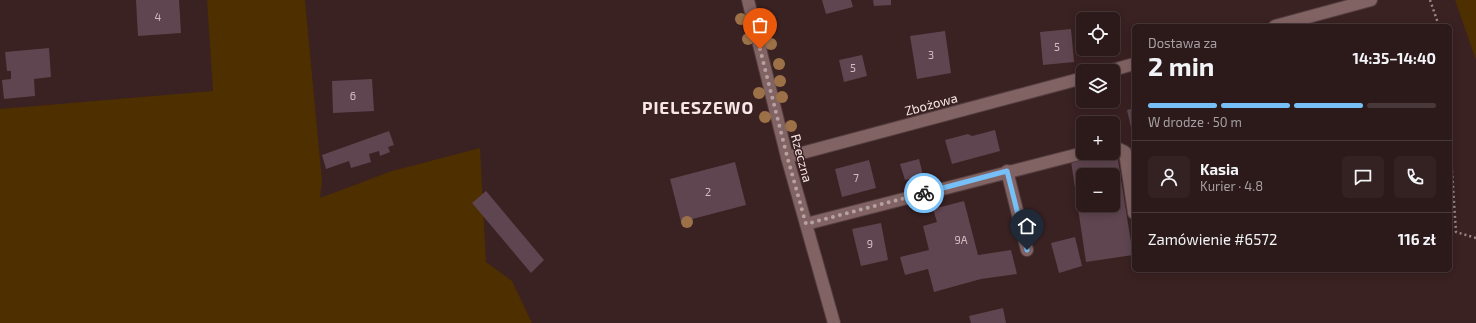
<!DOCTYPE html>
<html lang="pl">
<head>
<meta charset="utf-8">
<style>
	:root { --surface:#2c191a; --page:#342223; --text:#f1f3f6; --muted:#a6a0a2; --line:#483839; --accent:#77bff7 }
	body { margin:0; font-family:"Exo 2",sans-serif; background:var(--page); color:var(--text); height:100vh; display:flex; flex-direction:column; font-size:15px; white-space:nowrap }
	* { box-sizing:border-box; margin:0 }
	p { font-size:13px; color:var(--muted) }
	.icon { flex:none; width:22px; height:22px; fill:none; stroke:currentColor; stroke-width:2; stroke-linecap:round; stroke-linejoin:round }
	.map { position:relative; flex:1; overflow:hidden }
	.details { position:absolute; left:1132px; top:24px; width:320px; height:248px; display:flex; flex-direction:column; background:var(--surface); border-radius:6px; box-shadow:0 2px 10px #0003,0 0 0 1px var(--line) }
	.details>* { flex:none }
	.tools { position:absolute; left:1076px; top:12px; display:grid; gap:8px }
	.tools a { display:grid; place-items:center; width:44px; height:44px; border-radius:6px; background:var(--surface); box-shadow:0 2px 10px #0003,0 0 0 1px var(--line); font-size:20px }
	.pin { position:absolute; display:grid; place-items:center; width:34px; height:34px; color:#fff; margin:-41px -17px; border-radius:50% 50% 50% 0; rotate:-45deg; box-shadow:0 0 4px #0007 }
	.pin .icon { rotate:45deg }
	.courier { position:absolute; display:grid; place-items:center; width:40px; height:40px; margin:-20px; border:3px solid #77bff7; border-radius:50%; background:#fff; color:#222; box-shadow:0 1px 5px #0007 }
	.summary em { font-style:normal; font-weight:700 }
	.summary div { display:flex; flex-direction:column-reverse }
	.summary { display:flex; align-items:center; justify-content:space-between; height:68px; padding:0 16px }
	h1 { font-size:26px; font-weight:700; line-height:30px }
	.bar { display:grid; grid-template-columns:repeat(4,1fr); gap:6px 4px; align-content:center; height:48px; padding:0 16px }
	.bar i { height:5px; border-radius:3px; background:var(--line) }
	.bar .on { background:var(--accent) }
	.bar p { grid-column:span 4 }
	.line { display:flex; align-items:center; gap:10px; padding:0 16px; border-top:1px solid var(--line) }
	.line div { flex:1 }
	.round { display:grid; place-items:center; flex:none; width:42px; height:42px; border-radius:6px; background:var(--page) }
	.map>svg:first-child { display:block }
	.green { fill:#4d2f00 }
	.building { fill:#5f4550; fill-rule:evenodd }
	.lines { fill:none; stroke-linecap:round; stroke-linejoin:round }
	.minor-casing { stroke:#543e40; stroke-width:14 }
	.path { stroke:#9c8687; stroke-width:2.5; stroke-dasharray:2 3; stroke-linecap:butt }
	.minor { stroke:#826363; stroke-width:12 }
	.tree { fill:#9c7148 }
	.done { stroke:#b6a1a1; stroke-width:4; stroke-dasharray:0 7.2 }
	.route { stroke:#77bff7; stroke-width:5 }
	.labels { text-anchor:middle; stroke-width:3; stroke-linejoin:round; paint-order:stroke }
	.number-label { font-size:11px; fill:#d2bec0 }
	.street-label { font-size:13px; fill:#f9e6e6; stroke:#3a2122 }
	.district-label { font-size:17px; font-weight:bold; letter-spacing:1px; fill:#f9e6e6; stroke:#3a2122 }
</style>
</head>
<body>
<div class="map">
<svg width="1476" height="323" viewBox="0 0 1476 323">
	<rect width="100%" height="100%" fill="#3a2122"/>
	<!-- green -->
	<g class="green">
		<polygon points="207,0 305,0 322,181 320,198 392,171 480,148 486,262 512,281 532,323 0,323 0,109 213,91"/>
		<polygon points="1455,0 1476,0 1476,60"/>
	</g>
	<!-- building -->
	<g class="building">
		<polygon points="136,0 179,0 181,33 138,36"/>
		<polygon points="822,0 851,0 853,7 826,14"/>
		<polygon points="873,0 891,0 891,5 874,6"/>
		<polygon points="1071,29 1074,62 1043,65 1040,32"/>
		<polygon points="945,31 951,73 917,79 910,36"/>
		<polygon points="49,48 51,77 34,79 35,96 4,99 2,80 11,79 11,71 7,71 5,52"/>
		<polygon points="862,55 867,76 844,82 839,60"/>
		<polygon points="372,79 374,111 333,113 332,81"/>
		<polygon points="1134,108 1134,136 1133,136 1127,110"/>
		<polygon points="995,130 1000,151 952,164 945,140 968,134 972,136"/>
		<polygon points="389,131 394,145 388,147 390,152 380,156 379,151 369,154 371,162 351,168 349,161 326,169 322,155"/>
		<path d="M1117,154l16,101 -47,7 -15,-101zM1083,175h30v30h-30z"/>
		<polygon points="919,159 923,175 905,180 900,164"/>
		<polygon points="869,160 876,188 842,197 835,169"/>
		<polygon points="735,162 746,205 681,222 670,179"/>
		<polygon points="486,191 544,260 531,273 472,203"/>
		<polygon points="964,201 978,255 1011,250 1017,274 981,279 934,292 928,269 905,275 900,257 929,250 923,226 937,222 933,209"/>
		<polygon points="881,223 888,260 861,266 852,229"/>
		<polygon points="1075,237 1082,266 1059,273 1051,243"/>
		<polygon points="1003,308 1006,323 971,323 969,316"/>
	</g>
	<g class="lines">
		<defs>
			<g id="minor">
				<polyline points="748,0 787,157 834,323"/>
				<polyline points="1275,26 1371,0"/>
				<polyline points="1109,71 1134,64"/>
				<polyline points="1113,146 1125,152 1134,213"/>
				<polyline points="787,157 1083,78"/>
				<polyline points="1007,171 1027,250"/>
				<polyline points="806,224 1083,153"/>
			</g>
		</defs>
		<!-- minor casing -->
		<use href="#minor" class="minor-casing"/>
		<!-- path -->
		<g class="path">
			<polyline points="1430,0 1439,26"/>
			<polyline points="1450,141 1456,232 1476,238"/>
		</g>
		<!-- minor -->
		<use href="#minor" class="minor"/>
	</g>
	<!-- trees -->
	<g class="tree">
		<circle cx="741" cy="19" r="6"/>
		<circle cx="767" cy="28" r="6"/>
		<circle cx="748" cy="39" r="6"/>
		<circle cx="771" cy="44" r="6"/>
		<circle cx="779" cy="64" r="6"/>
		<circle cx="780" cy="81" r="6"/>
		<circle cx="759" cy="93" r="6"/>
		<circle cx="782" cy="97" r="6"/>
		<circle cx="765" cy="117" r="6"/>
		<circle cx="791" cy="126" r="6"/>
		<circle cx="687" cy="222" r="6"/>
	</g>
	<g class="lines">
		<!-- done -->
		<polyline class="done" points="760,49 787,156 806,224 924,193"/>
		<!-- route -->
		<polyline class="route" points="924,193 1007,171 1027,250"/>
	</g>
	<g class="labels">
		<!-- number labels -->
		<g class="number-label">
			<text x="158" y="21">4</text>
			<text x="1057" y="51">5</text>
			<text x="931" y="59">3</text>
			<text x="853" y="72">5</text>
			<text x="353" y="100">6</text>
			<text x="856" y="182">7</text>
			<text x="708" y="196">2</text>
			<text x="961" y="244">9A</text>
			<text x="870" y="248">9</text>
		</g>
		<!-- street labels -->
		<g class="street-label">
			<text transform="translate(931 104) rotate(-15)" y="5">Zbożowa</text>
			<text transform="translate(802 158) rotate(75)" y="5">Rzeczna</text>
		</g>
		<!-- district labels -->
		<g class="district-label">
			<text x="698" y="114">PIELESZEWO</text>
		</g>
	</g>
</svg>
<div class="tools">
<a><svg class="icon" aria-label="locate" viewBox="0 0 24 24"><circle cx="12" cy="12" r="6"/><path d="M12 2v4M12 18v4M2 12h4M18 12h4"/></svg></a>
<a><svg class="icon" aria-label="layers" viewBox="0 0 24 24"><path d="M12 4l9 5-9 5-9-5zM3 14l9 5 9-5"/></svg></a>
<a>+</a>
<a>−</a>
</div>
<div class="pin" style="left:760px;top:49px;background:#ea580c"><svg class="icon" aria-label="bag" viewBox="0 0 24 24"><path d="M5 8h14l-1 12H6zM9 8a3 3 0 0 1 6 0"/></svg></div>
<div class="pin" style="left:1027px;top:250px;background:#1f2937"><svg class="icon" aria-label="home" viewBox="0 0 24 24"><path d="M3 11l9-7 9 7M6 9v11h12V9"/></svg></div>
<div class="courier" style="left:924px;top:193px"><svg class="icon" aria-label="bike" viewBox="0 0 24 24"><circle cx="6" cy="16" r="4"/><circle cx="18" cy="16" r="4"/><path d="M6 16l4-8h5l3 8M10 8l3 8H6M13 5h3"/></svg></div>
<section class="details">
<div class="summary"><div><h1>2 min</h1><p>Dostawa za</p></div><em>14:35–14:40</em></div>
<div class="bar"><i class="on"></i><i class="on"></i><i class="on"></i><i></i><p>W drodze · 50 m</p></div>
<div class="line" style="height:72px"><a class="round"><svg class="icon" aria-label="person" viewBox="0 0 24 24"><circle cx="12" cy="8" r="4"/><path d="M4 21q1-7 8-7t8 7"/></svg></a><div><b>Kasia</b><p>Kurier · 4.8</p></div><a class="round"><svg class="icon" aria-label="chat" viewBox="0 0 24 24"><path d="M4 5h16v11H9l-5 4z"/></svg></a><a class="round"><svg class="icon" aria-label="phone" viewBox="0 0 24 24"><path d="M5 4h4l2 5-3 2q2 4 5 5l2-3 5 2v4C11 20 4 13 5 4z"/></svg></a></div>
<div class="line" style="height:52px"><div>Zamówienie #6572</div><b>116 zł</b></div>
</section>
</div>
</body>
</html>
